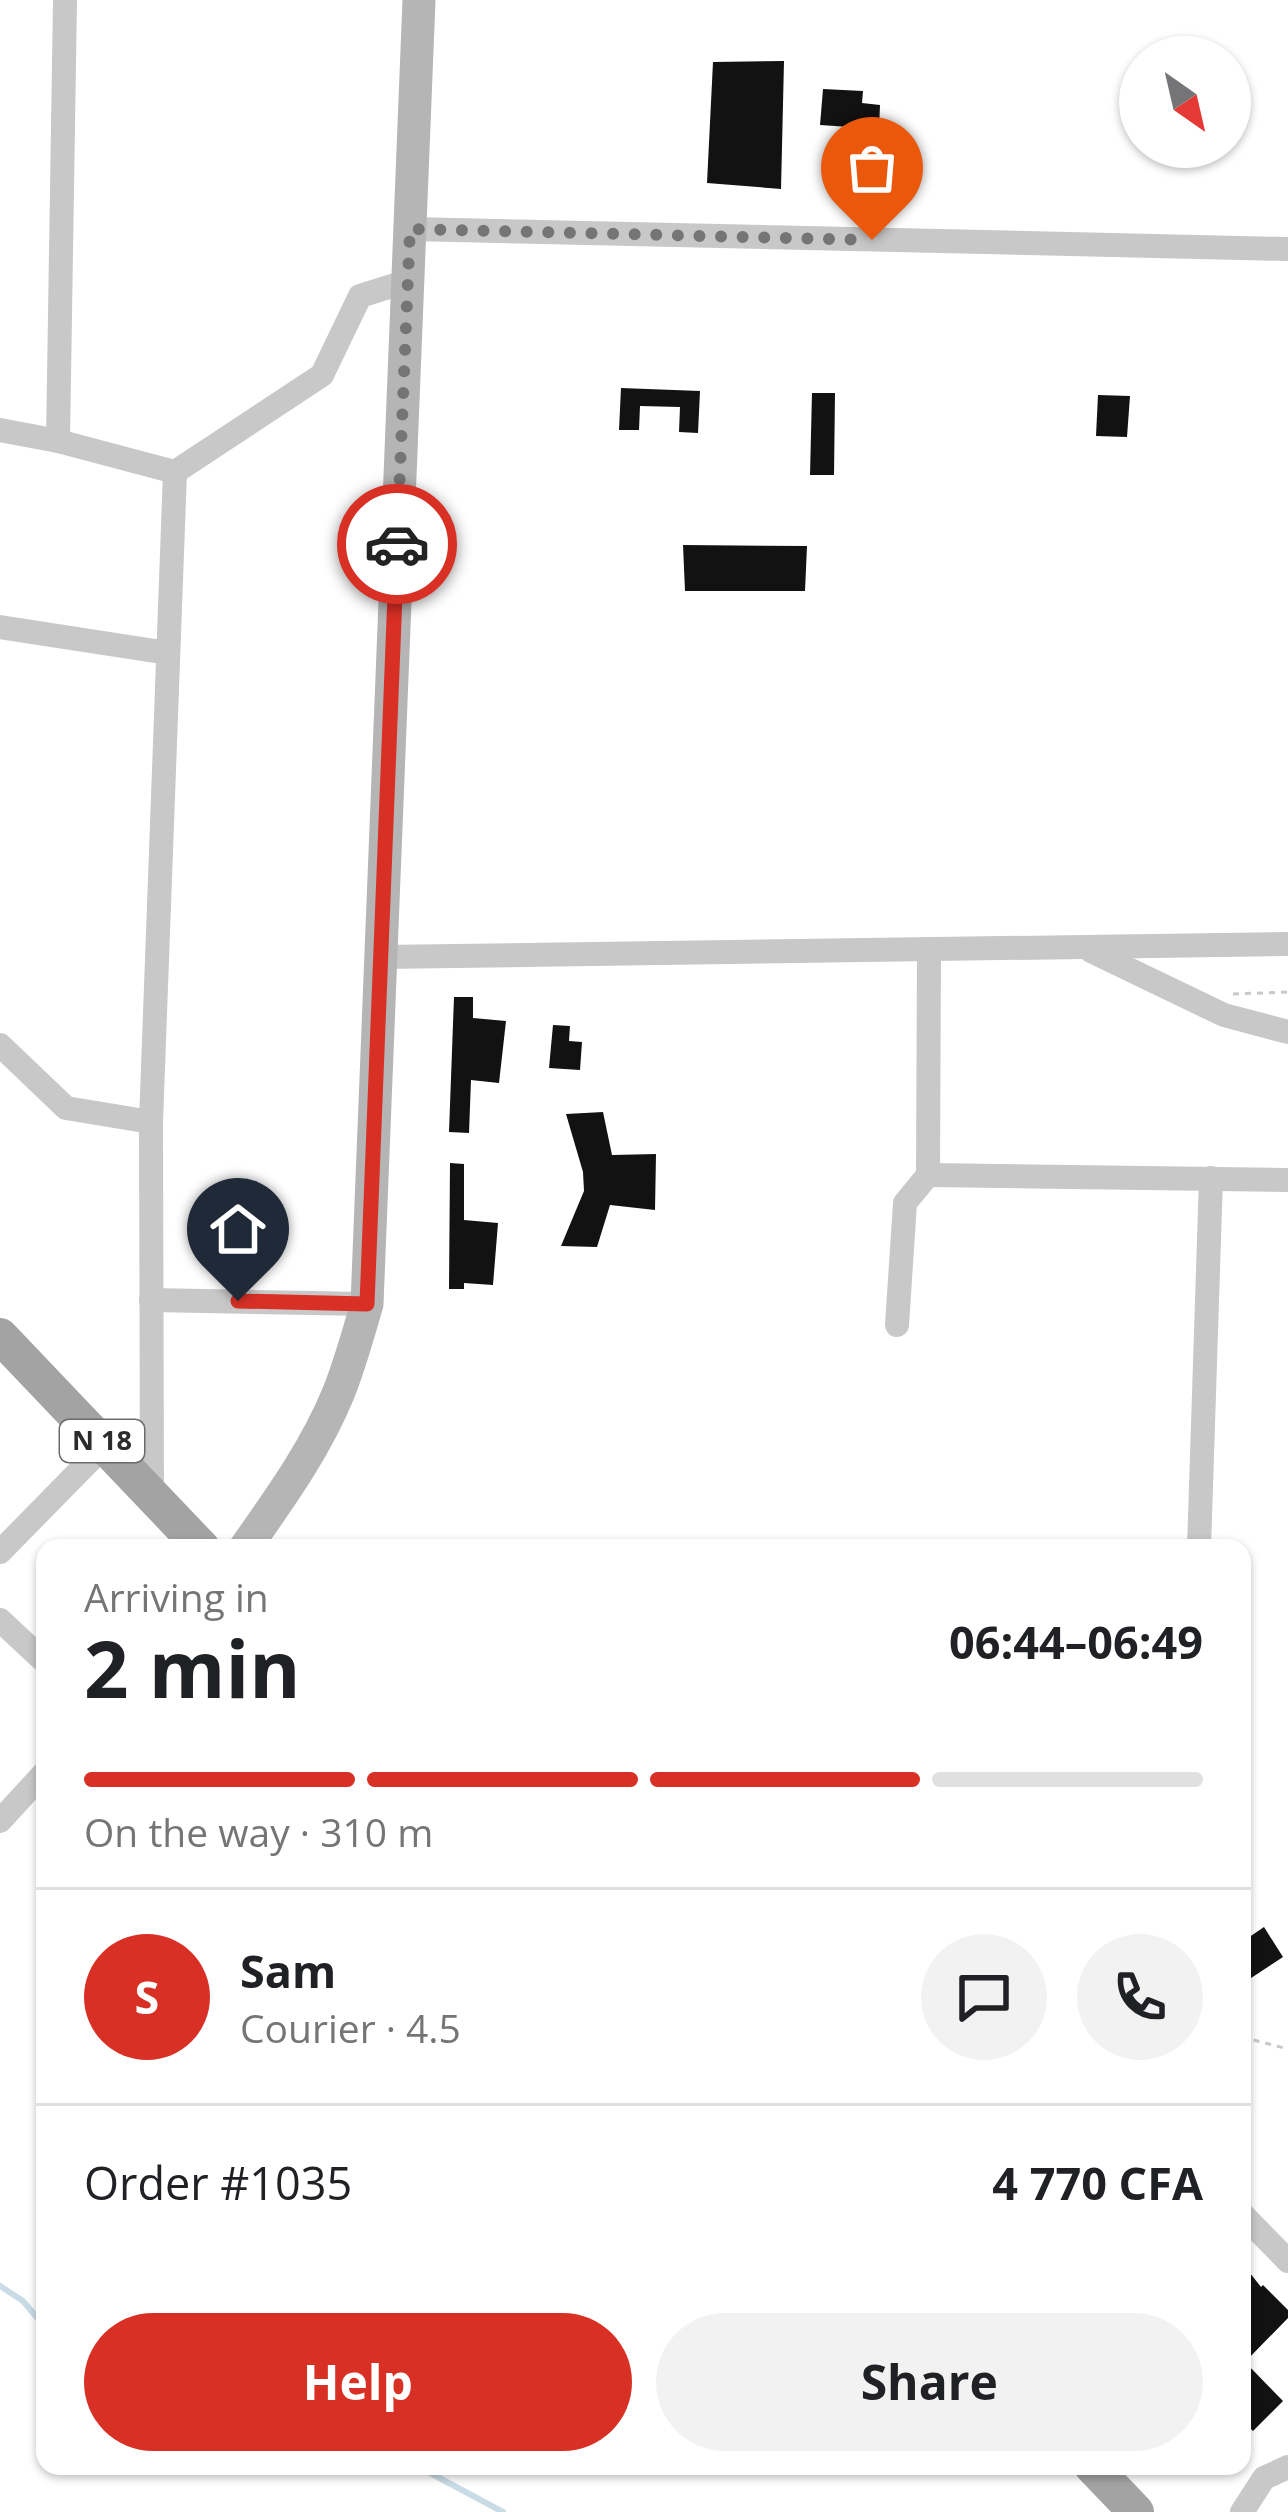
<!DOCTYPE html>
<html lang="en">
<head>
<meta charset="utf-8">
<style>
	:root { --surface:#fff; --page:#f2f2f2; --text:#202124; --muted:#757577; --line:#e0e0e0; --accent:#d93025 }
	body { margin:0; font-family:"Open Sans",sans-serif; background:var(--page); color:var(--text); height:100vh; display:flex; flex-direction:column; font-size:45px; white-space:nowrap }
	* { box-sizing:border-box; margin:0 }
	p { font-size:39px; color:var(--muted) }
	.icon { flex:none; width:66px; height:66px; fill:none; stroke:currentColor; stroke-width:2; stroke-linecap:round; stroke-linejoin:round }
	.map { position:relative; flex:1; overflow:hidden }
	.sheet { position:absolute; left:36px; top:1539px; width:1215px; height:936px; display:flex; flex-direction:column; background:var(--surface); border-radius:24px; box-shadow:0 3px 9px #0004 }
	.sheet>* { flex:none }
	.needle { width:78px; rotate:146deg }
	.tools { position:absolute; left:1119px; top:36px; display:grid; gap:24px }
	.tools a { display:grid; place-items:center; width:132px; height:132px; border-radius:50%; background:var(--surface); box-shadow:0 3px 9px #0004; font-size:60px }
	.pin { position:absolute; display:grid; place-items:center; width:102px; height:102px; color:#fff; margin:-123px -51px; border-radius:50% 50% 50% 0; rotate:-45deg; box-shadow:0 0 12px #0007 }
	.pin .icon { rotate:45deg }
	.courier { position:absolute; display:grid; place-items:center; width:120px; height:120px; margin:-60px; border:9px solid #d93025; border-radius:50%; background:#fff; color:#222; box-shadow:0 3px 15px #0007 }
	.headline em { font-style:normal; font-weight:700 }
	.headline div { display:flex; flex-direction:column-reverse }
	.headline { display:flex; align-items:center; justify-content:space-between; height:204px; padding:0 48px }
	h1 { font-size:78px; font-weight:700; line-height:90px }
	.bar { display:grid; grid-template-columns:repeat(4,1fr); gap:18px 12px; align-content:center; height:144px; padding:0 48px }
	.bar i { height:15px; border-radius:9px; background:var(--line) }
	.bar .selected { background:var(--accent) }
	.bar p { grid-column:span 4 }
	.line { display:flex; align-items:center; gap:30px; padding:0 48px; border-top:3px solid var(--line) }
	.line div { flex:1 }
	.round { display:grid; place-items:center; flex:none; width:126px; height:126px; border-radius:63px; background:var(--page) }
	.button { display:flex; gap:24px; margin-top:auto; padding:24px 48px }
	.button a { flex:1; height:138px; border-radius:72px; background:var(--accent); color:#fff; font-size:48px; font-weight:700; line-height:138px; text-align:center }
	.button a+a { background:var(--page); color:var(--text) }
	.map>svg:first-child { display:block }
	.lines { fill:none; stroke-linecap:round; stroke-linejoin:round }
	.stream { stroke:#c9dce5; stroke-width:6 }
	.building { fill:#121212 }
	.path { stroke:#c8c8c8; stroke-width:3; stroke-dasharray:6 6; stroke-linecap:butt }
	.street { stroke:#c8c8c8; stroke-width:24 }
	.secondary { stroke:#b5b5b5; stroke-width:33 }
	.primary { stroke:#a3a3a3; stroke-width:36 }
	.done { stroke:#757575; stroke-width:12; stroke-dasharray:0 21.6 }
	.route { stroke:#d93025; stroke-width:15 }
	.labels { text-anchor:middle; stroke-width:12; stroke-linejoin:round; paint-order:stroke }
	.shield { fill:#fff; stroke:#6b6b6b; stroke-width:3 }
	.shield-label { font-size:27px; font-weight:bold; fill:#2b2b2b }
</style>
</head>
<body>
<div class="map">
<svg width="1288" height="2512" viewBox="0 0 1288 2512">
	<rect width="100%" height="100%" fill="#fff"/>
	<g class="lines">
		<!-- stream -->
		<g class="stream">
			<polyline points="0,2286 23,2301 45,2327"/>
			<polyline points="417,2466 503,2512"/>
		</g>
	</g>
	<!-- building -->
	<g class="building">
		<polygon points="784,61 781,189 707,183 713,62"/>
		<polygon points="823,89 863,91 862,103 880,105 879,129 820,125"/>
		<polygon points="621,388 700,391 698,433 679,432 680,407 640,406 639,430 619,430"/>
		<polygon points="812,393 835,393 834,475 810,475"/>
		<polygon points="1098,395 1130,396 1127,437 1096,436"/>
		<polygon points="683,545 807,546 805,591 685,591"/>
		<polygon points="454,997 473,997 473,1018 506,1021 499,1083 471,1080 469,1133 449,1132"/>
		<polygon points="553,1025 570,1026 569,1041 582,1042 580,1070 549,1068"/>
		<polygon points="603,1112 612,1155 656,1154 655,1210 610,1205 597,1247 561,1246 584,1191 583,1172 566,1114"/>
		<polygon points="450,1163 464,1164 464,1220 498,1223 493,1285 464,1283 464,1289 449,1289"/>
		<polygon points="1264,1927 1283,1957 1248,1980 1242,1970 1242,1942"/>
		<polygon points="1242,2263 1261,2287 1263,2285 1288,2310 1288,2318 1245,2362 1283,2401 1253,2431 1242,2420"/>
	</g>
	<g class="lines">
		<!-- path -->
		<g class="path">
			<polyline points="1233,994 1288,992"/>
			<polyline points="1242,2037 1288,2049"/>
		</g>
		<!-- street -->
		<g class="street">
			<polyline points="410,229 1288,249"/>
			<polyline points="0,430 58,441 175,472 322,375 360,296 408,281"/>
			<polyline points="58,441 65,0"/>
			<polyline points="0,627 168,653"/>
			<polyline points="1091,951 1224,1015 1288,1032"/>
			<polyline points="381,957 1288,944"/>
			<polyline points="0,1045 66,1108 151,1122"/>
			<polyline points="928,1175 1288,1180"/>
			<polyline points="151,1300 367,1304"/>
			<polyline points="897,1325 905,1203 928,1175 929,949"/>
			<polyline points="152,1496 151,1122 175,472"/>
			<polyline points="1199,1548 1211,1178"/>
			<polyline points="0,1552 105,1445"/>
			<polyline points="0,1620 45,1662"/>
			<polyline points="0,1821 45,1772"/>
			<polyline points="1242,2214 1288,2261"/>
			<polyline points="1242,2512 1264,2478 1288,2467"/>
		</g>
		<!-- secondary -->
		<path class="secondary" d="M245,1548c35,-50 70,-98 93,-154 12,-29 20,-60 29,-90l52,-1304"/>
		<!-- primary -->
		<g class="primary">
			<polyline points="0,1336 202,1548"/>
			<polyline points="1092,2466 1136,2512"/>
		</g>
	</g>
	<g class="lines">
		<!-- done -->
		<polyline class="done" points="397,544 410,229 872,240"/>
		<!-- route -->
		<polyline class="route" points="238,1301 367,1304 397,544"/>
	</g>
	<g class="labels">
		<!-- shield labels -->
		<rect class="shield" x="60" y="1420" width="84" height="42" rx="9"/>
		<g class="shield-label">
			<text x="102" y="1450">N 18</text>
		</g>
	</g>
</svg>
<div class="tools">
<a><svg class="needle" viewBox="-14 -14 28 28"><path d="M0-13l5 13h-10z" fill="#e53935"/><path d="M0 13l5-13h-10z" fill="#757577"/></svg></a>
</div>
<div class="pin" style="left:872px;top:240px;background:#ea580c"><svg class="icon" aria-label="bag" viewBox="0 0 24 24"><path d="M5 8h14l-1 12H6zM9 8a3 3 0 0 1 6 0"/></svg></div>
<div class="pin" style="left:238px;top:1301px;background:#1f2937"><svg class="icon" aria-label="home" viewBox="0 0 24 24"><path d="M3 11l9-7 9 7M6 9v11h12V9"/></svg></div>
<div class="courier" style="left:397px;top:544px"><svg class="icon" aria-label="car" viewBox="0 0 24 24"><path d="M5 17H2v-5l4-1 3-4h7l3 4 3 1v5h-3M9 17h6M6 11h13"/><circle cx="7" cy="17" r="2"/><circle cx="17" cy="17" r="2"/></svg></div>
<section class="sheet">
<div class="headline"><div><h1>2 min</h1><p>Arriving in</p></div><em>06:44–06:49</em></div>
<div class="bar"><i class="selected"></i><i class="selected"></i><i class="selected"></i><i></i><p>On the way · 310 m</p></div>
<div class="line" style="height:216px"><b class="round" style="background:var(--accent);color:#fff">S</b><div><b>Sam</b><p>Courier · 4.5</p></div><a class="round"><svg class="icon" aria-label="chat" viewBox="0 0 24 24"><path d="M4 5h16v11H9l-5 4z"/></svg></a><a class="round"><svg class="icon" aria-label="phone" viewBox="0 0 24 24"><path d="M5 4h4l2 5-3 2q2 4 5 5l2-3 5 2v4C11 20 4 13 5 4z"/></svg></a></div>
<div class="line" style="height:156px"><div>Order #1035</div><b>4 770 CFA</b></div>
<div class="button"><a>Help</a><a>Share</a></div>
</section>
</div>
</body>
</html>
